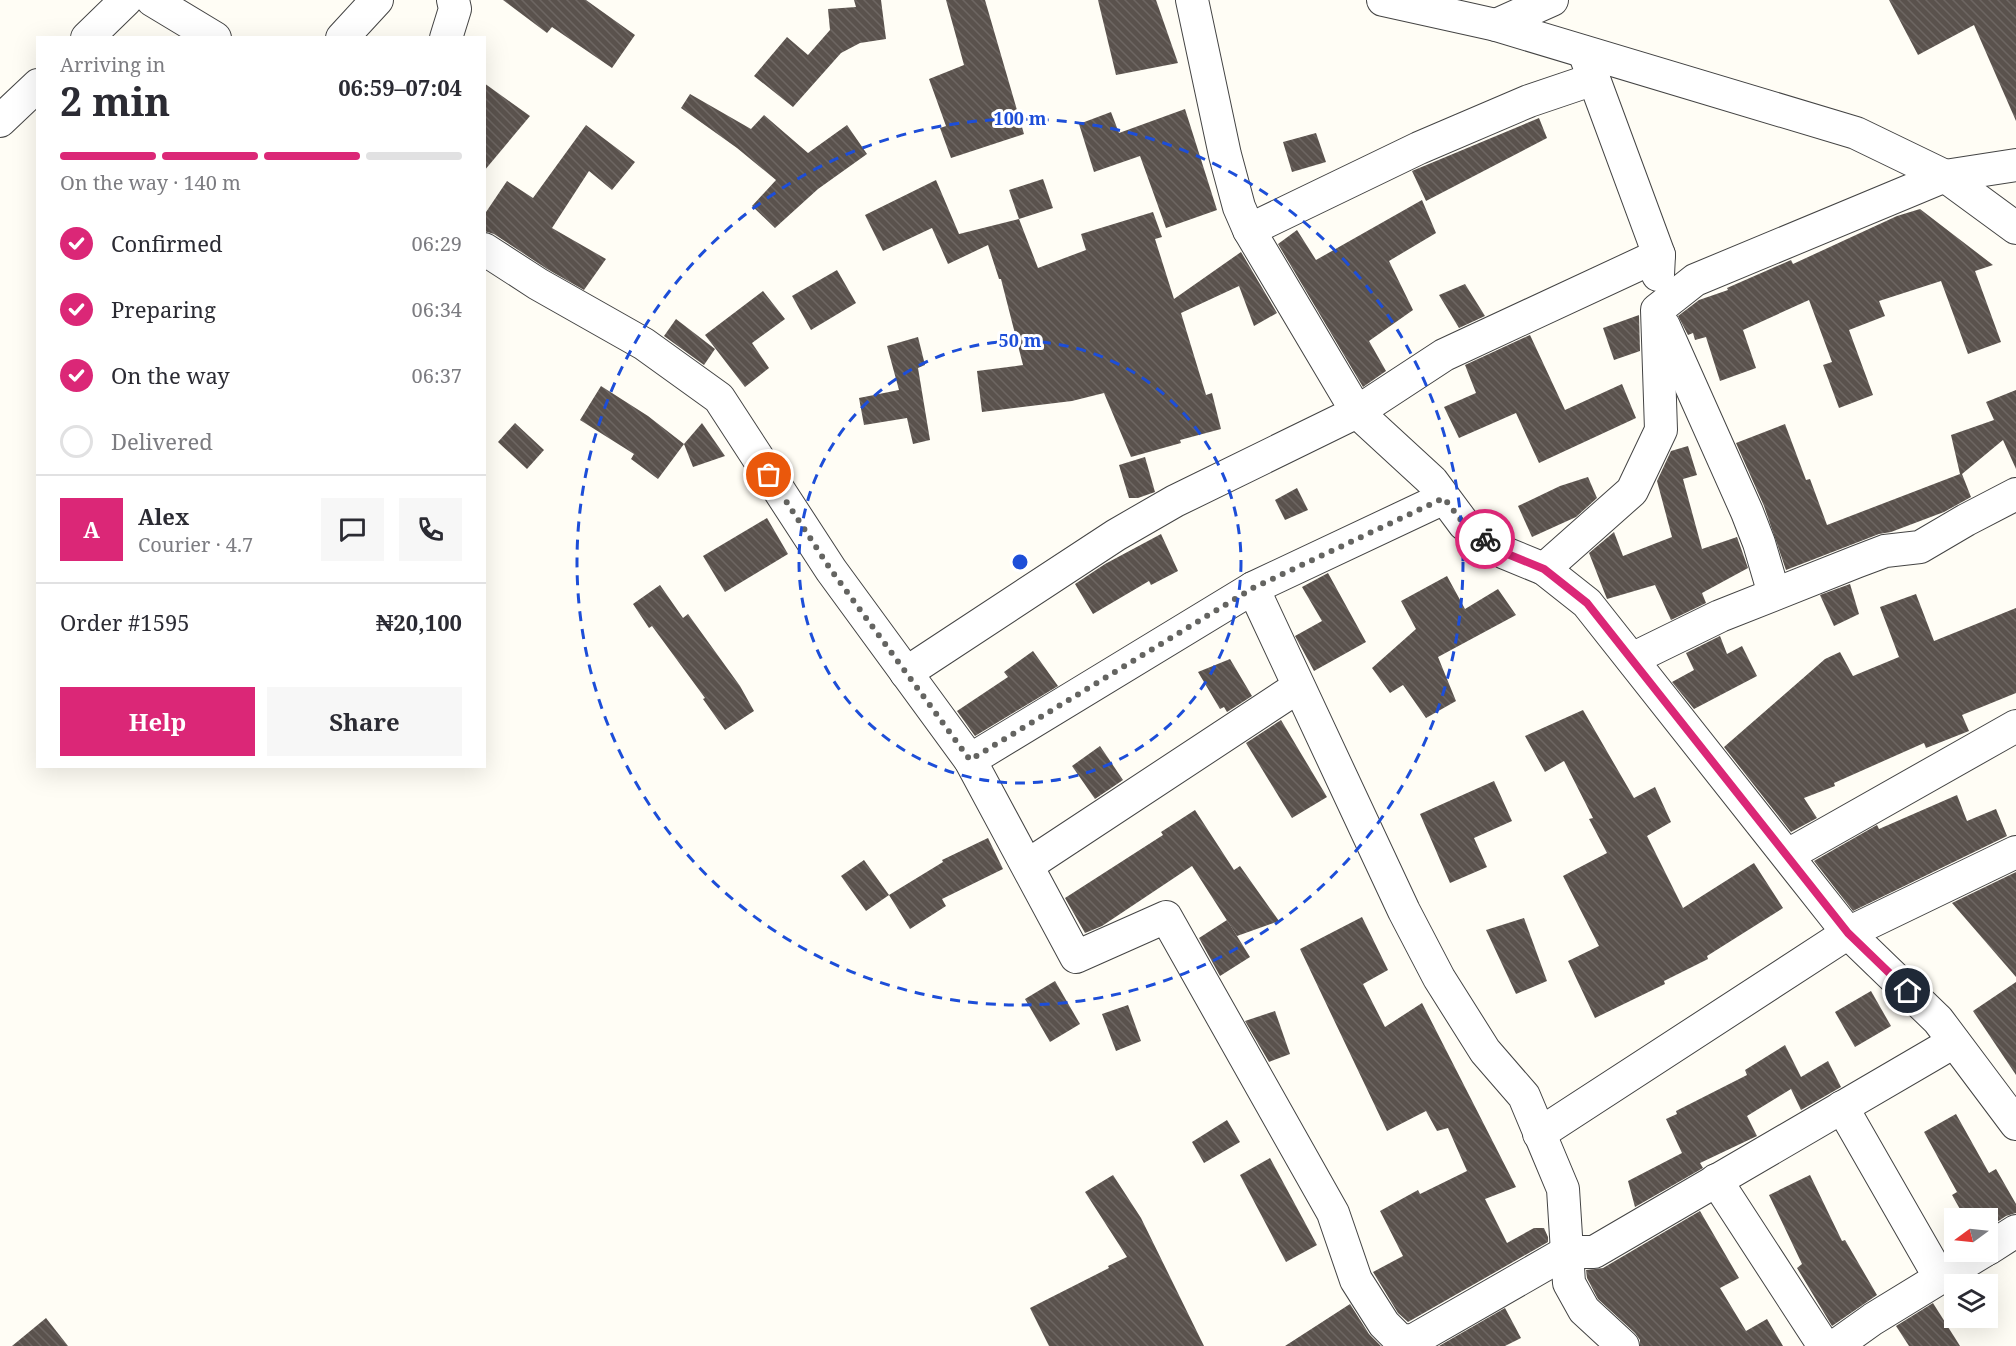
<!DOCTYPE html>
<html lang="en">
<head>
<meta charset="utf-8">
<style>
	:root { --surface:#fff; --page:#f7f7f7; --text:#2b2b33; --muted:#7c7c81; --line:#e1e1e2; --accent:#db2777 }
	body { margin:0; font-family:"Noto Serif",serif; background:var(--page); color:var(--text); height:100vh; display:flex; flex-direction:column; font-size:22px; white-space:nowrap }
	* { box-sizing:border-box; margin:0 }
	p { font-size:20px; color:var(--muted) }
	.icon { flex:none; width:33px; height:33px; fill:none; stroke:currentColor; stroke-width:2; stroke-linecap:round; stroke-linejoin:round }
	.map { position:relative; flex:1; overflow:hidden }
	.panel { position:absolute; left:36px; top:36px; width:450px; height:732px; display:flex; flex-direction:column; background:var(--surface); border-radius:0px; box-shadow:0 6px 24px #0002 }
	.panel>* { flex:none }
	.needle { width:39px; rotate:255deg }
	.buttons { position:absolute; left:1944px; top:1208px; display:grid; gap:12px }
	.buttons a { display:grid; place-items:center; width:54px; height:54px; border-radius:0px; background:var(--surface); box-shadow:0 6px 24px #0002; font-size:30px }
	.pin { position:absolute; display:grid; place-items:center; width:51px; height:51px; color:#fff; margin:-26px; border:3px solid #fff; border-radius:50%; box-shadow:0 2px 6px #0007 }
	.courier { position:absolute; display:grid; place-items:center; width:60px; height:60px; margin:-30px; border:4px solid #db2777; border-radius:50%; background:#fff; color:#222; box-shadow:0 2px 8px #0007 }
	.headline em { font-style:normal; font-weight:700 }
	.headline div { display:flex; flex-direction:column-reverse }
	.headline { display:flex; align-items:center; justify-content:space-between; height:102px; padding:0 24px }
	h1 { font-size:39px; font-weight:700; line-height:45px }
	.bar { display:grid; grid-template-columns:repeat(4,1fr); gap:9px 6px; align-content:center; height:72px; padding:0 24px }
	.bar i { height:8px; border-radius:4px; background:var(--line) }
	.bar .selected { background:var(--accent) }
	.bar p { grid-column:span 4 }
	.line { display:flex; align-items:center; gap:15px; padding:0 24px; border-top:2px solid var(--line) }
	.line div { flex:1 }
	.round { display:grid; place-items:center; flex:none; width:63px; height:63px; border-radius:0px; background:var(--page) }
	ol { padding:0 24px; list-style:none }
	li { display:flex; align-items:center; gap:18px; height:66px }
	li p { margin-inline-start:auto }
	li .icon { padding:6px; border-radius:50%; background:var(--accent); color:#fff; stroke-width:4 }
	li:last-child { color:var(--muted) }
	li i { width:33px; height:33px; border:3px solid var(--line); border-radius:50% }
	.cta { display:flex; gap:12px; margin-top:auto; padding:12px 24px }
	.cta a { flex:1; height:69px; border-radius:0px; background:var(--accent); color:#fff; font-size:24px; font-weight:700; line-height:69px; text-align:center }
	.cta a+a { background:var(--page); color:var(--text) }
	.map>svg:first-child { display:block }
	.building { fill:url(#building-back-hatch) }
	.lines { fill:none; stroke-linecap:round; stroke-linejoin:round }
	.minor-casing { stroke:#444; stroke-width:34 }
	.minor { stroke:#fff; stroke-width:32 }
	.done { stroke:#646461; stroke-width:6; stroke-dasharray:0 10.8 }
	.route { stroke:#db2777; stroke-width:8 }
	.ring { fill:none; stroke:#1d4ed8; stroke-width:3; stroke-dasharray:10 8 }
	.centre { fill:#1d4ed8; stroke:#fff; stroke-width:3 }
	.ring-label { font-size:18px; text-anchor:middle; font-weight:bold; fill:#1d4ed8; stroke:#fff; stroke-width:6; stroke-linejoin:round; paint-order:stroke }
</style>
</head>
<body>
<div class="map">
<svg width="2016" height="1346" viewBox="0 0 2016 1346">
	<defs>
		<pattern id="building-back-hatch" width="6" height="6" patternUnits="userSpaceOnUse" patternTransform="scale(1.5)"><rect width="6" height="6" fill="#5a524d"/><path d="M-1 5l2 2M0 0l6 6M5-1l2 2" fill="none" stroke="#6d6662"/></pattern>
	</defs>
	<rect width="100%" height="100%" fill="#fffdf5"/>
	<!-- building -->
	<g class="building">
		<polygon points="503,0 586,0 635,35 612,68 552,27 547,33"/>
		<polygon points="854,0 881,0 886,39 860,43 841,53 793,107 754,76 787,37 808,55 830,30 828,9 856,7"/>
		<polygon points="946,0 985,0 1024,134 951,158 940,128 946,126 929,79 964,65"/>
		<polygon points="1098,0 1156,0 1178,63 1116,75"/>
		<polygon points="1889,0 2016,0 2016,121 1974,25 1918,55"/>
		<polygon points="484,83 530,116 484,171"/>
		<polygon points="690,94 751,129 764,115 808,153 847,125 867,154 818,189 775,228 752,206 776,180 737,148 681,108"/>
		<polygon points="1185,109 1217,210 1166,228 1140,156 1094,172 1079,124 1111,112 1119,133"/>
		<polygon points="1539,118 1547,138 1426,201 1412,171"/>
		<polygon points="586,125 635,162 612,190 589,171 552,228 606,259 584,290 547,269 494,234 484,231 484,215 507,181 533,198"/>
		<polygon points="1316,133 1326,162 1292,172 1283,142"/>
		<polygon points="1043,179 1053,208 1019,219 1009,190"/>
		<polygon points="936,180 959,234 1019,219 1038,268 1086,250 1081,234 1153,212 1162,237 1155,239 1174,299 1241,252 1277,313 1254,326 1239,286 1181,313 1206,395 1212,393 1221,429 1180,440 1181,443 1131,457 1104,393 1072,401 982,412 977,371 1023,365 1001,279 999,279 988,245 948,264 932,228 883,251 865,215"/>
		<polygon points="1422,200 1436,233 1389,261 1413,310 1369,341 1386,371 1363,387 1278,244 1297,230 1316,260"/>
		<polygon points="1920,209 1993,265 1975,271 2001,342 1968,354 1941,281 1879,301 1885,316 1849,330 1873,395 1839,408 1823,365 1832,362 1809,300 1743,330 1756,368 1720,381 1706,337 1695,340 1693,333 1688,335 1678,316 1699,300 1728,290 1727,288 1791,260 1793,264 1897,216"/>
		<polygon points="837,270 856,303 811,330 792,296"/>
		<polygon points="1465,284 1485,316 1459,328 1439,295"/>
		<polygon points="763,291 785,319 752,343 769,368 745,387 705,335"/>
		<polygon points="1639,315 1640,351 1614,360 1603,328"/>
		<polygon points="676,319 715,349 704,365 664,336"/>
		<polygon points="1530,335 1565,410 1622,384 1636,418 1539,463 1516,413 1459,438 1444,407 1476,393 1465,365"/>
		<polygon points="918,337 925,365 918,368 930,440 913,444 907,418 864,425 859,398 899,390 887,346"/>
		<polygon points="601,386 648,416 684,444 658,479 631,459 634,454 580,420"/>
		<polygon points="2016,390 2016,469 2003,440 1962,474 1971,497 1944,512 1891,532 1879,534 1786,570 1764,506 1736,443 1785,424 1806,480 1810,479 1827,525 1960,474 1951,435 1994,420 1986,402"/>
		<polygon points="515,423 544,450 527,469 498,442"/>
		<polygon points="702,423 725,456 693,467 684,444"/>
		<polygon points="1688,446 1697,475 1683,479 1702,549 1737,537 1748,568 1702,593 1706,603 1671,620 1655,585 1607,599 1589,553 1614,532 1623,556 1672,537 1657,481 1671,451"/>
		<polygon points="1145,457 1155,492 1138,498 1129,498 1119,465"/>
		<polygon points="1588,477 1597,498 1576,517 1532,537 1518,506 1560,486"/>
		<polygon points="1297,488 1308,510 1285,520 1275,500"/>
		<polygon points="767,518 788,554 725,592 703,556"/>
		<polygon points="1161,534 1178,571 1151,585 1149,581 1093,614 1075,584 1105,564"/>
		<polygon points="1328,573 1366,642 1314,671 1295,636 1322,621 1302,587"/>
		<polygon points="1447,576 1465,609 1498,589 1516,615 1438,657 1456,701 1426,718 1403,685 1390,693 1372,668 1416,629 1401,601"/>
		<polygon points="1850,584 1859,614 1834,626 1820,595"/>
		<polygon points="660,585 683,618 688,614 740,686 754,711 725,730 703,699 705,698 652,626 649,628 633,604"/>
		<polygon points="1916,594 1934,641 2016,608 2016,693 1962,715 1969,731 1926,748 1924,743 1834,783 1835,786 1804,798 1817,818 1791,832 1724,747 1825,659 1840,652 1853,676 1899,657 1880,607"/>
		<polygon points="1720,636 1727,654 1742,646 1757,676 1694,709 1672,682 1694,670 1686,653"/>
		<polygon points="1033,651 1058,686 975,736 957,711 1008,677 1004,672"/>
		<polygon points="1230,659 1252,696 1227,712 1224,707 1220,709 1198,672"/>
		<polygon points="1583,710 1634,798 1655,787 1671,822 1647,836 1683,908 1754,863 1783,908 1707,956 1708,959 1664,981 1665,984 1595,1018 1568,961 1599,946 1563,876 1607,853 1589,819 1593,818 1564,761 1545,772 1525,736"/>
		<polygon points="1281,720 1327,797 1292,818 1246,743"/>
		<polygon points="1100,746 1123,780 1095,799 1072,766"/>
		<polygon points="1494,781 1512,821 1474,838 1487,867 1450,883 1420,814"/>
		<polygon points="1957,795 1967,821 1996,809 2007,836 1853,911 1814,861 1877,825 1879,829"/>
		<polygon points="1195,810 1234,870 1240,866 1279,921 1237,936 1192,866 1102,926 1085,933 1065,898 1163,835 1161,832"/>
		<polygon points="988,838 1003,869 942,899 946,906 910,929 889,895 943,862 942,860"/>
		<polygon points="864,860 889,895 866,911 841,876"/>
		<polygon points="2016,872 2016,977 1952,903"/>
		<polygon points="1362,917 1388,970 1363,984 1385,1027 1422,1003 1516,1187 1485,1199 1507,1243 1534,1228 1544,1228 1548,1237 1548,1242 1408,1322 1398,1313 1373,1272 1403,1256 1380,1211 1418,1190 1420,1194 1467,1171 1448,1128 1437,1131 1426,1111 1387,1131 1300,949"/>
		<polygon points="1524,918 1547,981 1516,994 1486,930"/>
		<polygon points="1227,920 1250,957 1220,976 1199,938"/>
		<polygon points="1055,981 1080,1024 1050,1042 1025,999"/>
		<polygon points="2016,982 2016,1075 1973,1011"/>
		<polygon points="1871,991 1891,1026 1855,1047 1835,1012"/>
		<polygon points="1128,1005 1141,1041 1116,1051 1102,1014"/>
		<polygon points="1275,1011 1290,1054 1269,1062 1245,1021"/>
		<polygon points="1785,1045 1801,1077 1828,1061 1841,1087 1801,1110 1791,1089 1747,1116 1757,1136 1700,1163 1703,1168 1635,1207 1628,1181 1682,1153 1666,1119 1677,1114 1676,1111 1747,1075 1745,1070"/>
		<polygon points="1956,1114 1989,1173 1996,1169 2016,1204 2016,1213 2006,1216 1988,1228 1988,1218 1965,1218 1952,1195 1957,1192 1924,1132"/>
		<polygon points="1227,1120 1240,1142 1204,1163 1192,1142"/>
		<polygon points="1270,1158 1317,1245 1286,1262 1240,1175"/>
		<polygon points="1113,1175 1141,1218 1204,1346 1049,1346 1030,1308 1109,1268 1108,1266 1127,1257 1085,1192"/>
		<polygon points="1810,1175 1842,1241 1845,1240 1877,1295 1832,1326 1797,1268 1802,1264 1769,1195"/>
		<polygon points="1700,1211 1739,1278 1720,1288 1746,1331 1767,1319 1783,1346 1640,1346 1640,1340 1635,1333 1598,1299 1587,1278 1586,1270 1603,1268"/>
		<polygon points="1933,1303 1960,1346 1909,1346 1896,1326"/>
		<polygon points="1350,1304 1369,1334 1381,1346 1285,1346"/>
		<polygon points="1505,1308 1521,1338 1505,1346 1439,1346"/>
		<polygon points="46,1318 68,1346 12,1346"/>
	</g>
	<g class="lines">
		<defs>
			<g id="minor">
				<polyline points="152,0 215,38"/>
				<polyline points="1192,0 1225,155 1239,207 1249,230 1357,412 1432,481 1464,524 1505,553 1544,569 1587,603 1848,933 1938,1020 2016,1124"/>
				<polyline points="1383,0 1496,25 1856,133 1945,176 2016,228"/>
				<polyline points="1496,25 1552,0"/>
				<polyline points="87,38 126,0"/>
				<polyline points="342,38 377,0"/>
				<polyline points="446,38 455,9 453,0"/>
				<polyline points="1584,52 1659,255 1658,275"/>
				<polyline points="0,121 38,85"/>
				<polyline points="1249,230 1419,148 1529,101 1594,79"/>
				<polyline points="484,249 538,284 644,344 719,398 831,570 970,760 1076,957 1166,917 1333,1213 1356,1280 1384,1324 1399,1339 1412,1341 1567,1252 1594,1252 1954,1042"/>
				<polyline points="1664,326 1747,512 1759,543 1774,594"/>
				<polyline points="1544,569 1632,491 1661,430 1657,310 1695,280 1945,176 2016,165"/>
				<polyline points="1253,588 1404,911 1439,978 1485,1051 1524,1096 1563,1189 1569,1283 1584,1310 1623,1346"/>
				<polyline points="1632,659 1720,616 1856,562 1885,551 1920,547 1966,520 2016,494"/>
				<polyline points="906,673 1116,535 1175,501 1357,412 1444,355 1659,255"/>
				<polyline points="970,760 1253,588 1444,498"/>
				<polyline points="1788,855 2016,726"/>
				<polyline points="1028,865 1298,687"/>
				<polyline points="1842,1107 1940,1278"/>
				<polyline points="1539,1134 1848,933 2016,852"/>
				<polyline points="1716,1180 1824,1346"/>
				<polyline points="1988,1249 2016,1231"/>
				<polyline points="1835,1346 1873,1319 1984,1251"/>
			</g>
		</defs>
		<!-- minor casing -->
		<use href="#minor" class="minor-casing"/>
		<!-- minor -->
		<use href="#minor" class="minor"/>
	</g>
	<g class="lines">
		<!-- done -->
		<polyline class="done" points="769,475 831,570 970,760 1253,588 1444,498 1464,524 1485,539"/>
		<!-- route -->
		<polyline class="route" points="1485,539 1505,553 1544,569 1587,603 1848,933 1908,991"/>
	</g>
	<!-- distance rings -->
	<g class="ring">
		<circle cx="1020" cy="562" r="221"/>
		<circle cx="1020" cy="562" r="443"/>
	</g>
	<circle cx="1020" cy="562" r="9" class="centre"/>
	<g class="ring-label">
		<text x="1020" y="125">100 m</text>
		<text x="1020" y="347">50 m</text>
	</g>
</svg>
<div class="buttons">
<a><svg class="needle" viewBox="-14 -14 28 28"><path d="M0-13l5 13h-10z" fill="#e53935"/><path d="M0 13l5-13h-10z" fill="#7c7c81"/></svg></a>
<a><svg class="icon" aria-label="layers" viewBox="0 0 24 24"><path d="M12 4l9 5-9 5-9-5zM3 14l9 5 9-5"/></svg></a>
</div>
<div class="pin" style="left:769px;top:475px;background:#ea580c"><svg class="icon" aria-label="bag" viewBox="0 0 24 24"><path d="M5 8h14l-1 12H6zM9 8a3 3 0 0 1 6 0"/></svg></div>
<div class="pin" style="left:1908px;top:991px;background:#1f2937"><svg class="icon" aria-label="home" viewBox="0 0 24 24"><path d="M3 11l9-7 9 7M6 9v11h12V9"/></svg></div>
<div class="courier" style="left:1485px;top:539px"><svg class="icon" aria-label="bike" viewBox="0 0 24 24"><circle cx="6" cy="16" r="4"/><circle cx="18" cy="16" r="4"/><path d="M6 16l4-8h5l3 8M10 8l3 8H6M13 5h3"/></svg></div>
<section class="panel">
<div class="headline"><div><h1>2 min</h1><p>Arriving in</p></div><em>06:59–07:04</em></div>
<div class="bar"><i class="selected"></i><i class="selected"></i><i class="selected"></i><i></i><p>On the way · 140 m</p></div>
<ol>
<li><svg class="icon" aria-label="check" viewBox="0 0 24 24"><path d="M5 12l5 5 9-10"/></svg>Confirmed<p>06:29</p></li>
<li><svg class="icon" aria-label="check" viewBox="0 0 24 24"><path d="M5 12l5 5 9-10"/></svg>Preparing<p>06:34</p></li>
<li><svg class="icon" aria-label="check" viewBox="0 0 24 24"><path d="M5 12l5 5 9-10"/></svg>On the way<p>06:37</p></li>
<li><i></i>Delivered</li>
</ol>
<div class="line" style="height:108px"><b class="round" style="background:var(--accent);color:#fff">A</b><div><b>Alex</b><p>Courier · 4.7</p></div><a class="round"><svg class="icon" aria-label="chat" viewBox="0 0 24 24"><path d="M4 5h16v11H9l-5 4z"/></svg></a><a class="round"><svg class="icon" aria-label="phone" viewBox="0 0 24 24"><path d="M5 4h4l2 5-3 2q2 4 5 5l2-3 5 2v4C11 20 4 13 5 4z"/></svg></a></div>
<div class="line" style="height:78px"><div>Order #1595</div><b>₦20,100</b></div>
<div class="cta"><a>Help</a><a>Share</a></div>
</section>
</div>
</body>
</html>
